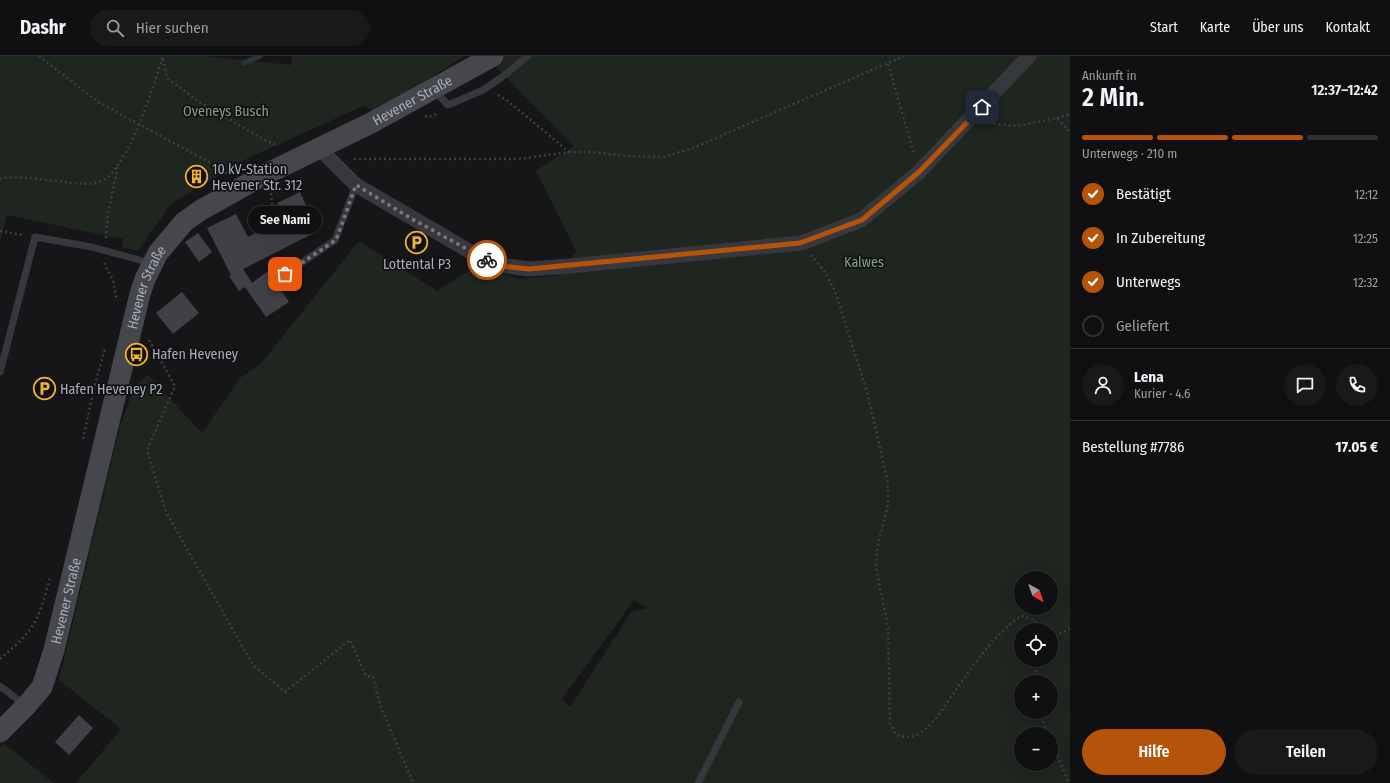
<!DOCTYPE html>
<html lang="de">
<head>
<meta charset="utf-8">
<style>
	:root { --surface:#101012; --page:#19191b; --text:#f1f3f6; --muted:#9c9d9f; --line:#303032; --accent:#b45309 }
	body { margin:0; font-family:"Fira Sans Condensed",sans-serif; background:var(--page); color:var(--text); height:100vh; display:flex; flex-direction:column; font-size:15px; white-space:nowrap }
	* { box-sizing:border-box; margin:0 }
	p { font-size:13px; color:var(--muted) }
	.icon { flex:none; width:22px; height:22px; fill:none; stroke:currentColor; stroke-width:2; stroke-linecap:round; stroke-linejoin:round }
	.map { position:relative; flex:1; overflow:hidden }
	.drawer { display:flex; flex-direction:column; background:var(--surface); width:320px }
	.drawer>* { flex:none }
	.needle { width:26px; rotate:140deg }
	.buttons { position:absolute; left:1014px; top:515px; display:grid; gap:8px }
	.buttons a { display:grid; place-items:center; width:44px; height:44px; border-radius:50%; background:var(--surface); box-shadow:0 4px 16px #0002,0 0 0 1px var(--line); font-size:20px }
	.pin { position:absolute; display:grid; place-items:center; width:34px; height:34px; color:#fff; margin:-17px; border-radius:8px; box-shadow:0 2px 6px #0006 }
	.courier { position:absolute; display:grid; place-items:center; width:40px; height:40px; margin:-20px; border:3px solid #b45309; border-radius:50%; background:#fff; color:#222; box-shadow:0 1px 5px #0007 }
	.bubble { position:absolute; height:28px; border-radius:14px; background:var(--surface); box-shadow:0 4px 16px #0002,0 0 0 1px var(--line); font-size:13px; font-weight:600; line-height:28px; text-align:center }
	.head em { font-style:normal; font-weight:600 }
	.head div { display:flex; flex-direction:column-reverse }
	.head { display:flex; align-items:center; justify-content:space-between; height:68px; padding:0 12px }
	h1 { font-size:26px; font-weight:600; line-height:30px }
	.bar { display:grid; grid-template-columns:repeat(4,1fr); gap:6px 4px; align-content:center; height:48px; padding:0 12px }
	.bar i { height:5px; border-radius:3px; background:var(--line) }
	.bar .current { background:var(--accent) }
	.bar p { grid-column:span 4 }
	.line { display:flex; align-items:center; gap:10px; padding:0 12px; border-top:1px solid var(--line) }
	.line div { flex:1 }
	.round { display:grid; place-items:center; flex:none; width:42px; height:42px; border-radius:21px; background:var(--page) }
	ol { padding:0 12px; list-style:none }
	li { display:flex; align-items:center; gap:12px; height:44px }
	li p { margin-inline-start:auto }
	li .icon { padding:4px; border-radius:50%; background:var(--accent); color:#fff; stroke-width:4 }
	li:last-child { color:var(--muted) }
	li i { width:22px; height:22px; border:2px solid var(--line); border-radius:50% }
	.action { display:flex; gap:8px; margin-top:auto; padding:8px 12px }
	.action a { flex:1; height:46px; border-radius:24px; background:var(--accent); color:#fff; font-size:16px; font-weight:600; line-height:46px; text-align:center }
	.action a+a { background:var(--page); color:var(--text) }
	header { display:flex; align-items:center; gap:24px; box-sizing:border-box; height:56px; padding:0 20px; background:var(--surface); border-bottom:1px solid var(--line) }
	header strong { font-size:19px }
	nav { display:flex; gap:22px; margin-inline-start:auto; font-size:14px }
	.search { width:280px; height:36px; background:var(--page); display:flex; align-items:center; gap:10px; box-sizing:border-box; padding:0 14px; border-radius:22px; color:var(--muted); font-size:15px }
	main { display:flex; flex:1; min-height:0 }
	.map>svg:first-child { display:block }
	.green { fill:#1e261f; fill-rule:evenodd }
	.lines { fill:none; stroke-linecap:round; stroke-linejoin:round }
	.stream { stroke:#2c353c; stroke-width:5.5 }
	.building { fill:#404145 }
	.path { stroke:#3d3f44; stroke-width:2.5; stroke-dasharray:2 3; stroke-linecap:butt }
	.lane { stroke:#37383d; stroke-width:7 }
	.street { stroke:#37383d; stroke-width:15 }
	.secondary { stroke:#45474d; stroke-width:21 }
	.done { stroke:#757880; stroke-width:4; stroke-dasharray:0 7.2 }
	.route { stroke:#b45309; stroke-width:5 }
	.labels { text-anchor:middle; stroke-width:3.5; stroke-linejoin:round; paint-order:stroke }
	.street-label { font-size:14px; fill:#a8adb8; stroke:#111113 }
	.park-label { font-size:14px; fill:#7fa381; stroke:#111113 }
	.poi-label { font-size:14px; fill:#a8adb8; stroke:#111113; text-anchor:start }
</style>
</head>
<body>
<header>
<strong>Dashr</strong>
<div class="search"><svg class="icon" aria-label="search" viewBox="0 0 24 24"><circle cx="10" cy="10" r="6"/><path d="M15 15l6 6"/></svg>Hier suchen</div>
<nav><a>Start</a><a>Karte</a><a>Über uns</a><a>Kontakt</a></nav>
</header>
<main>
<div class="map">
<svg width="1070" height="727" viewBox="0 0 1070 727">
	<rect width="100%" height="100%" fill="#161618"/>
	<!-- green -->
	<g class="green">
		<polygon points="0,0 203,0 291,9 292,0 464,0 378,56 363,50 238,107 171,148 138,195 121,191 123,183 7,159 0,187"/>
		<path d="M501,0h569v727h-994l45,-54 -62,-49 60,-250 15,-43 14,-12 54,58 38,-55 23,-17 96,-120 78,50 42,-27 39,15 42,-4 16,-24 -40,-80 38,-25 -81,-82zM1021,522h30v30h-30zM634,544l13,8 -16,4 -61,95 -8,-8zM1021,574h30v30h-30zM1021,626h30v30h-30zM1021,678h30v30h-30z"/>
		<polygon points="4,688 54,727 0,727 0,691"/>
	</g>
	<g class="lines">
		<!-- stream -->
		<polyline class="stream" points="244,7 260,0"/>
	</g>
	<!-- building -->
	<g class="building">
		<polygon points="197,115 201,120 194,126 190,122"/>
		<polygon points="300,136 318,175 243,213 252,227 268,215 289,246 266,261 245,231 239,235 229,220 231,219 207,172 236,158 248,181 284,162 277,147"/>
		<polygon points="198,177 212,196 199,206 185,186"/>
		<polygon points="182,236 199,257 173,278 156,257"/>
		<polygon points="79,659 93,672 69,699 55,686"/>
	</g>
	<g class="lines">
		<!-- path -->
		<g class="path">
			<polyline points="39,0 98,46 207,105 228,118"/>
			<polyline points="163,3 167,22 199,46 265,84 279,90"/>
			<polyline points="888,8 914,98"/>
			<polyline points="498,39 508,45 569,96"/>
			<polyline points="425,60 429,61 439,57"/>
			<polyline points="1057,62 1070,58"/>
			<polyline points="991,63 995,68 1018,70 1057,62 1070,76"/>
			<polyline points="354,103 518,103 569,96 592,96 626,100 664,101 693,92 904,0"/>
			<path d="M0,123c19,-5 63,4 85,5 7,0 18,-2 23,-7 24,-22 45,-89 55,-121"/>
			<polyline points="271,137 273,160"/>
			<polyline points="0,175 23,179"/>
			<polyline points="106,182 108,158 118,109"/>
			<path d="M811,199l14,17 10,19 33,104 20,88v22l-11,44 -1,19 12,59 2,96 6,12c8,2 15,3 23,-1 14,-9 23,-24 32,-37 21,-29 40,-60 70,-81l14,4 4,10"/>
			<polyline points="104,207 113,224 117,245"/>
			<polyline points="149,284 175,330 147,394 166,456 253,609 285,636 350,584 366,620 373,621 380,649 413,727"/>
			<polyline points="83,383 95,328 105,293"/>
			<polyline points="1051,583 1070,572"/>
			<path d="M0,603c11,-10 23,-19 31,-31 10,-14 14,-34 19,-50"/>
			<polyline points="1034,626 1037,604"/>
			<polyline points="1039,656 1048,678"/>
			<polyline points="1051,686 1069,727"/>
		</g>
		<!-- lane -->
		<g class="lane">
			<polyline points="434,34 448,49 483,34 502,21 528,0"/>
			<polyline points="285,218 335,184 356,129"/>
			<polyline points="0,316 35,181 92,191 150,207"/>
			<polyline points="0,630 25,649"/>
			<polyline points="698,727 739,646"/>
		</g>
		<!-- street -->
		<polyline class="street" points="320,93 356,129 476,199 500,209 529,213 570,210 801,187 861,164 919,116 1029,0"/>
		<!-- secondary -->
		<path class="secondary" id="s1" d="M0,676l26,-26 16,-19 12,-37 86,-356 5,-15 13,-26 26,-31 17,-12 61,-34 109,-53 122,-67"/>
	</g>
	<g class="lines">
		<!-- done -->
		<polyline class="done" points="285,218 336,184 356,129 412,163 487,204"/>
		<!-- route -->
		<polyline class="route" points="487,204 500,210 529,213 800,187 862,164 919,116 982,51"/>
	</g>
	<!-- icons -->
	<defs>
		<symbol id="building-ring" viewBox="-11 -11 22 22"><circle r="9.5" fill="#111113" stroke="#f2b134" stroke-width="1.5"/><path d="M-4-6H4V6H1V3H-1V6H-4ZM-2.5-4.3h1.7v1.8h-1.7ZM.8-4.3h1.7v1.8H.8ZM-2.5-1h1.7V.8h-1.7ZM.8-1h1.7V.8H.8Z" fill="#f2b134"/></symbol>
		<symbol id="parking-ring" viewBox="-11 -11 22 22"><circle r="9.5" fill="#111113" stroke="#f2b134" stroke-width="1.5"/><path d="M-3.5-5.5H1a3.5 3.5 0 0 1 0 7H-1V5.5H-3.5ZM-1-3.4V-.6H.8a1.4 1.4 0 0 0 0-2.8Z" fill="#f2b134"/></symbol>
		<symbol id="bus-ring" viewBox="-11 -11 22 22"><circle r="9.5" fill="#111113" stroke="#f2b134" stroke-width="1.5"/><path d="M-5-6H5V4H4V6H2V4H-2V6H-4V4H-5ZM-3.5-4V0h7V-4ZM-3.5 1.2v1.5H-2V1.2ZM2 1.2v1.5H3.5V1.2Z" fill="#f2b134"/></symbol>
	</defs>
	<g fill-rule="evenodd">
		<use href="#building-ring" x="184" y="108" width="25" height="25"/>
		<use href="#parking-ring" x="404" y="174" width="25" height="25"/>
		<use href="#bus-ring" x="124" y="286" width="25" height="25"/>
		<use href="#parking-ring" x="32" y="320" width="25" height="25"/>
	</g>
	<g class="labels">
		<!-- street labels -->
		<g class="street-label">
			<text dy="5" stroke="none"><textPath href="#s1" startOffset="811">Hevener Straße</textPath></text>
			<text dy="5" stroke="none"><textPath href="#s1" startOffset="475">Hevener Straße</textPath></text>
			<text dy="5" stroke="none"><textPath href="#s1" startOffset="151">Hevener Straße</textPath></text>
		</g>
		<!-- park labels -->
		<g class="park-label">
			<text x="226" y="60">Oveneys Busch</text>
			<text x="864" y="211">Kalwes</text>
		</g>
		<!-- poi labels -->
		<g class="poi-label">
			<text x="212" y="118">10 kV-Station<tspan x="212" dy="16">Hevener Str. 312</tspan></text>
			<text x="417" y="213" text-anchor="middle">Lottental P3</text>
			<text x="152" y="303">Hafen Heveney</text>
			<text x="60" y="338">Hafen Heveney P2</text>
		</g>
	</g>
</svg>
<div class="buttons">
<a><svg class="needle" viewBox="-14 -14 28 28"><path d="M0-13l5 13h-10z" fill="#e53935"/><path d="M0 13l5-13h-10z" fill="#9c9d9f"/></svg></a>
<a><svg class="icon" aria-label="locate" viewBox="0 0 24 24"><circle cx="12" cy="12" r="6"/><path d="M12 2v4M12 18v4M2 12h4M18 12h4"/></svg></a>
<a>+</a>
<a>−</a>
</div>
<div class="pin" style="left:285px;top:218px;background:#ea580c"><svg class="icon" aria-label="bag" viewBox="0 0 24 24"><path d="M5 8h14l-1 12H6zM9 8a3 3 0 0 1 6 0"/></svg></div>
<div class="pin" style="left:982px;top:51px;background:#1f2937"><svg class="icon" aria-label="home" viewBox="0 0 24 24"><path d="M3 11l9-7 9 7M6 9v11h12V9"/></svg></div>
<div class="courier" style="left:487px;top:204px"><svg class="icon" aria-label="bike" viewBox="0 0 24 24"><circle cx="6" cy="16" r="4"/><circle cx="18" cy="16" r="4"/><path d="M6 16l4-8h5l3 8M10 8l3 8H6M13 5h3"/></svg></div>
<div class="bubble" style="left:248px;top:150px;width:74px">See Nami</div>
</div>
<section class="drawer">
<div class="head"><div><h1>2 Min.</h1><p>Ankunft in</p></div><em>12:37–12:42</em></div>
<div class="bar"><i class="current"></i><i class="current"></i><i class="current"></i><i></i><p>Unterwegs · 210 m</p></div>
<ol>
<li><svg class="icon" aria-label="check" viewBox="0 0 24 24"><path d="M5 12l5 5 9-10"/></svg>Bestätigt<p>12:12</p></li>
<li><svg class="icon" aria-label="check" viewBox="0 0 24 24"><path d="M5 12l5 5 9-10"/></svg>In Zubereitung<p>12:25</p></li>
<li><svg class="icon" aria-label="check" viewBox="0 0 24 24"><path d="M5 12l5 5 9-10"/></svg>Unterwegs<p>12:32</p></li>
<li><i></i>Geliefert</li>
</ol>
<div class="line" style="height:72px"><a class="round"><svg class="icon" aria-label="person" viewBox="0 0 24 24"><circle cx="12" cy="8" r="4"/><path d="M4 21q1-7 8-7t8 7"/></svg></a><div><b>Lena</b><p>Kurier · 4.6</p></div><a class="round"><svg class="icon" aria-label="chat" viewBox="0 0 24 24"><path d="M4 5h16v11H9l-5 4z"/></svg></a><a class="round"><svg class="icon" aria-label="phone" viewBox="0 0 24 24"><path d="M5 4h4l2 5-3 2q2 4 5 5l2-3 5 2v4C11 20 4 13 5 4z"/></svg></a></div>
<div class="line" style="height:52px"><div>Bestellung #7786</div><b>17.05 €</b></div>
<div class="action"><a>Hilfe</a><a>Teilen</a></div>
</section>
</main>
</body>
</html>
